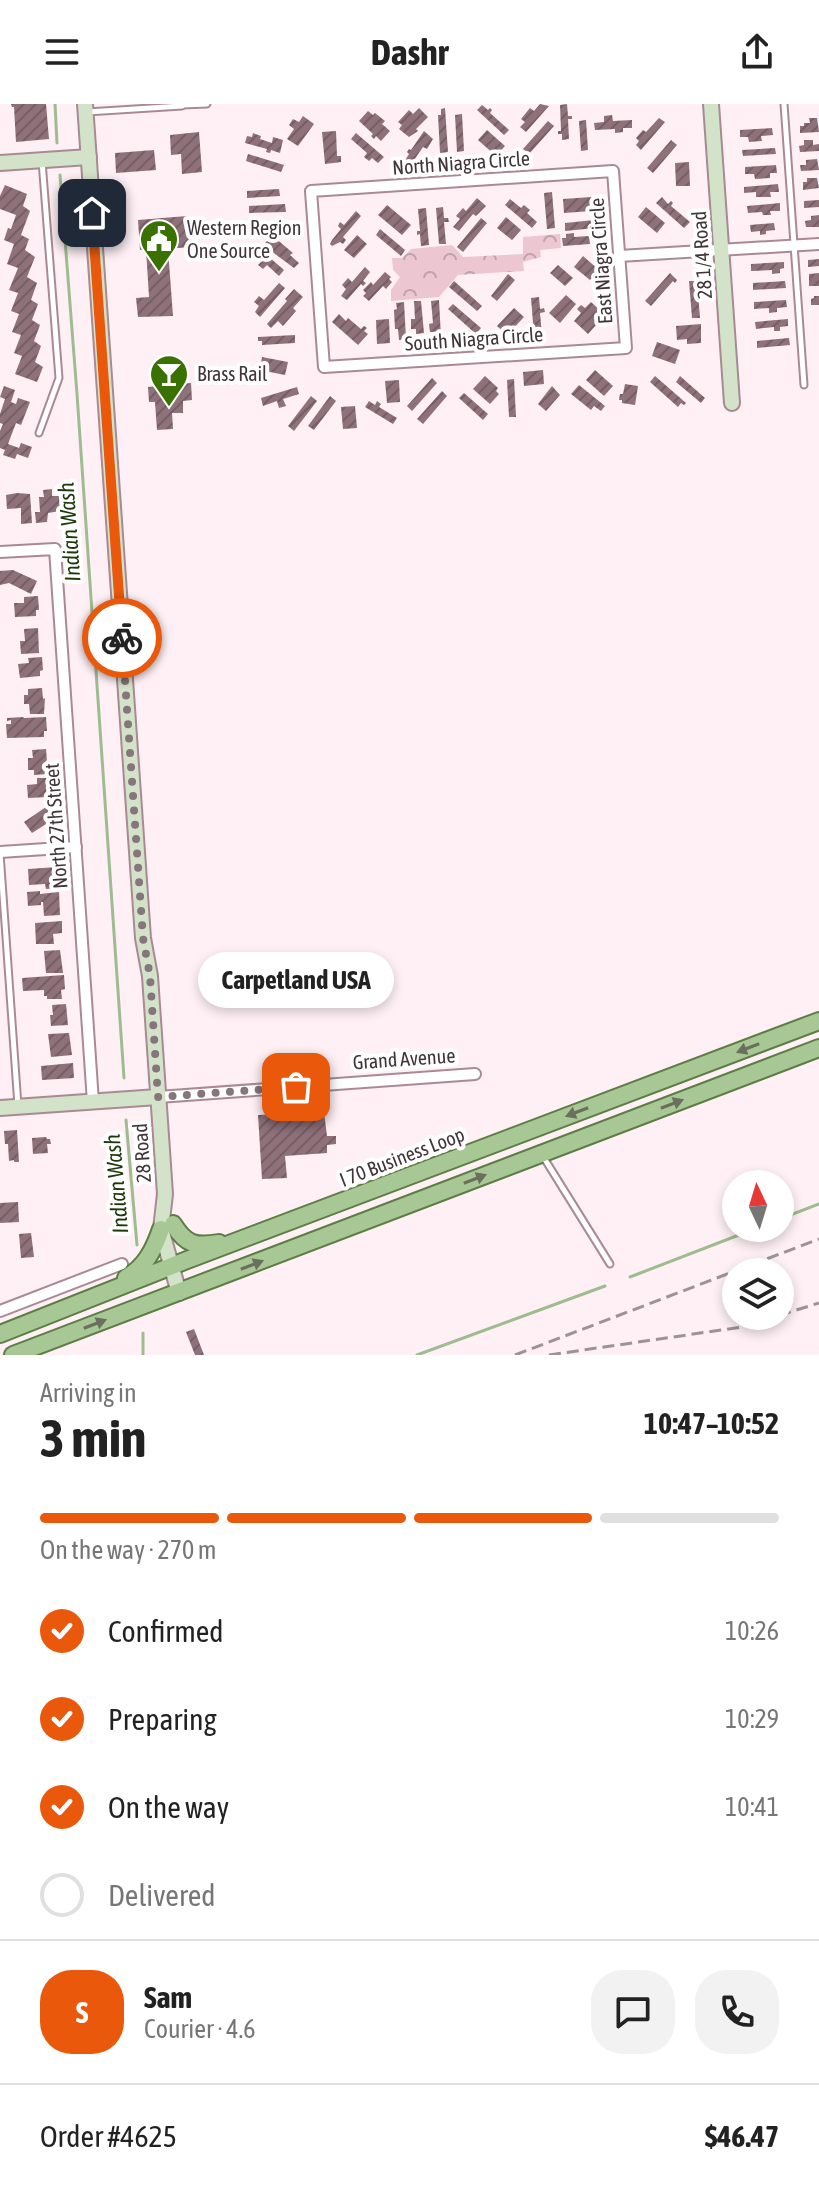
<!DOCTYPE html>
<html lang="en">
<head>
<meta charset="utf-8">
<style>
	:root { --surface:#fff; --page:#f2f2f2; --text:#222; --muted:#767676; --line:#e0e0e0; --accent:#ea580c }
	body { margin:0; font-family:"Asap Condensed",sans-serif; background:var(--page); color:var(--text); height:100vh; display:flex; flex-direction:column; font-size:30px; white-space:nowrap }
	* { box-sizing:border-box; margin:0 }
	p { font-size:26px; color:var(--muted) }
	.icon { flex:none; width:44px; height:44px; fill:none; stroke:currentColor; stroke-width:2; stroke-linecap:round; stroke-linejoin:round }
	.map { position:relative; height:1251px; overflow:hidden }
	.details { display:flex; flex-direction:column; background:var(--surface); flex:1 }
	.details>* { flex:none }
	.needle { width:52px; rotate:356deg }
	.fabs { position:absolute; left:722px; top:1066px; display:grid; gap:16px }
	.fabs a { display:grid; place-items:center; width:72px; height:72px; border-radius:50%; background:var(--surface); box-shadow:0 4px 12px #0003; font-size:40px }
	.pin { position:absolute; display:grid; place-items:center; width:68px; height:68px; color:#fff; margin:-34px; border-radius:16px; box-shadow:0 4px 12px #0006 }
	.courier { position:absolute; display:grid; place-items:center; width:80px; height:80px; margin:-40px; border:6px solid #ea580c; border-radius:50%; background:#fff; color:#222; box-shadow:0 2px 10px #0007 }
	.bubble { position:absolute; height:56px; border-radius:28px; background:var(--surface); box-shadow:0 4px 12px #0003; font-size:26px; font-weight:700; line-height:56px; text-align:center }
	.overview em { font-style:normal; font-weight:700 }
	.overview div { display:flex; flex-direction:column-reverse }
	.overview { display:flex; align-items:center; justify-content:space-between; height:136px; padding:0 40px }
	h1 { font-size:52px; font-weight:700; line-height:60px }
	.bar { display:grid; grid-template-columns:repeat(4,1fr); gap:12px 8px; align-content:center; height:96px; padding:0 40px }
	.bar i { height:10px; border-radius:6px; background:var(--line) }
	.bar .current { background:var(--accent) }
	.bar p { grid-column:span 4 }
	.line { display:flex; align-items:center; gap:20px; padding:0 40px; border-top:2px solid var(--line) }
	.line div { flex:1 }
	.round { display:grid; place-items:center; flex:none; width:84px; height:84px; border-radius:32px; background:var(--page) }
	ol { padding:0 40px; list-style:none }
	li { display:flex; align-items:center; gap:24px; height:88px }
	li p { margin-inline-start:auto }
	li .icon { padding:8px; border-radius:50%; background:var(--accent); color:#fff; stroke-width:4 }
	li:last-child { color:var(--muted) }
	li i { width:44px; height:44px; border:4px solid var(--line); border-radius:50% }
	header { display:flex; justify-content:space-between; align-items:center; height:104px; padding:0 40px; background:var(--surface); font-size:36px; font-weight:700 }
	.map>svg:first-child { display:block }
	.park { fill:url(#park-crowns) }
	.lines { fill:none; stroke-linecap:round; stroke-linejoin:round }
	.stream { stroke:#9fbc90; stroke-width:3 }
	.building { fill:url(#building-hatch) }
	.lane-casing { stroke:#a98a93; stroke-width:9 }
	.street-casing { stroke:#a98a93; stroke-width:14 }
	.secondary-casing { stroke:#a98a93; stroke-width:18 }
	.primary-casing { stroke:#5e7c45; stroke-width:20 }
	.lane { stroke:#fff; stroke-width:5 }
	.street { stroke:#fff; stroke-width:10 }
	.secondary { stroke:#d3e3c9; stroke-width:14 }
	.primary { stroke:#a7c894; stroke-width:16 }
	.rail { stroke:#9f9296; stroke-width:3; stroke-dasharray:12 6; stroke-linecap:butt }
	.oneway { fill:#6a705d }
	.done { stroke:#84767a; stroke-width:8; stroke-dasharray:0 14.4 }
	.route { stroke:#ea580c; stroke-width:10 }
	.labels { text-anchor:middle; stroke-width:8; stroke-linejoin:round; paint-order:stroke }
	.street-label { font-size:20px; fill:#423539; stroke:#fff }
	.poi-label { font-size:20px; fill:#423539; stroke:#fff; text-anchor:start }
	.water-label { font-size:22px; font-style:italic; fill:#1d380a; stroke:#fff }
</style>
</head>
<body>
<header><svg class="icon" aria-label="menu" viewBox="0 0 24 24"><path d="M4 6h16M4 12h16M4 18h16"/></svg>Dashr<svg class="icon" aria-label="share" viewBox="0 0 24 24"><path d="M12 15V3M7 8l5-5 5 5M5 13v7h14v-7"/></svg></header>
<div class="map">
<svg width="819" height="1251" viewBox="0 0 819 1251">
	<defs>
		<pattern id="park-crowns" width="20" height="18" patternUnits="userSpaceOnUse" patternTransform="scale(2)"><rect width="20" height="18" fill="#ecc6d1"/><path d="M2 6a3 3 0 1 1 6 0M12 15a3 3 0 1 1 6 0" fill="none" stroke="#c1a2ab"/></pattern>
		<pattern id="building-hatch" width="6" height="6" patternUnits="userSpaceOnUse" patternTransform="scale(2)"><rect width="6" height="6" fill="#8f717a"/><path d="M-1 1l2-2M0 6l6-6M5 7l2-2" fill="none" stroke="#765e65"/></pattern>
	</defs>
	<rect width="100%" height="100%" fill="#fef0f4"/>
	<!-- park -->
	<polygon class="park" points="560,130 561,144 540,146 541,153 523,158 524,167 458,171 439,193 391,197 391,186 400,173 393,166 392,154 402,154 411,145 452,141 463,153 523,150 523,133"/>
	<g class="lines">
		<!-- stream -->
		<g class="stream">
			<polyline points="55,0 57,39"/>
			<polyline points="60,71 77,290 124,974"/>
			<polyline points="126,1016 137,1141"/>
			<polyline points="780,1115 819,1100"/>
			<polyline points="630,1173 757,1124"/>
			<polyline points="143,1251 143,1229"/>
			<polyline points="417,1251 605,1182"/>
		</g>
	</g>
	<!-- building -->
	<g class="building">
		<polygon points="11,0 46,0 49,35 16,38 14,3 12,3"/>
		<polygon points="540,0 549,2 526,28 520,23 525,18 521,15 530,4 534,7"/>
		<polygon points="567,0 568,12 572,12 572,15 568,15 569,35 562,36 562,30 558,30 558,27 561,27 560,1"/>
		<polygon points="482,1 488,6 490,4 492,6 490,9 509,26 504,31 477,6"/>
		<polygon points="419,4 428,13 416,25 418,27 409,33 399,25 402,21 398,18 409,6 413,10"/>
		<polygon points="445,4 448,48 440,49 438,11 441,11 441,5"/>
		<polygon points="368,7 373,11 375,9 385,17 382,20 390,27 381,37 376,32 374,35 371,32 373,30 359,17"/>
		<polygon points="462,10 464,47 457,48 455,11"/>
		<polygon points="612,11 613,17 632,16 632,24 623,24 623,28 615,29 615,25 595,26 594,19 604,18 604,12"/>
		<polygon points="303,12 314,20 298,42 287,35 294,25 289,21 293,15 299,18"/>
		<polygon points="659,14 665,18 641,46 636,41 639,37 636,34 643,26 646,28"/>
		<polygon points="809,14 817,14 819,28 800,29 800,22 804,22 804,19 810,19"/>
		<polygon points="586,16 588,46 581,47 579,17"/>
		<polygon points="548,17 554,22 529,50 523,45"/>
		<polygon points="772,24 773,31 761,32 762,37 749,38 748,33 740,33 740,26"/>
		<polygon points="487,26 505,42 496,52 478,36"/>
		<polygon points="336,27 337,52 341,52 341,58 325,60 322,28"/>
		<polygon points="424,27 433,35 427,45 423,43 410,62 404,58 409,50 407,48 409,45 411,46"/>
		<polygon points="199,28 202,68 182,70 181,50 171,51 170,31"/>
		<polygon points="253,29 261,32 260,35 272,39 273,33 283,36 280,49 271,46 270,49 266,48 267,45 245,39 247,32 252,33"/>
		<polygon points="356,29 384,53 378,59 372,54 369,57 364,53 367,49 351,35"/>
		<polygon points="671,36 677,41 653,69 647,64"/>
		<polygon points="804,36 813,36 813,41 819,40 819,47 800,48 799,42 804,41"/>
		<polygon points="775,44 776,50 743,52 742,46"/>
		<polygon points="154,46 156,66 116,69 115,49"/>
		<polygon points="248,50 284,61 281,68 246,57"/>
		<polygon points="817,55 819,66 801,67 800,61 806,61 806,56"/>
		<polygon points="689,58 690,82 676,82 675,59"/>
		<polygon points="776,61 777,69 770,69 770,74 755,75 754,70 745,70 745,63"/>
		<polygon points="807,74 817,74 819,84 803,86 803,78 807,78"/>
		<polygon points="778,80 779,88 770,88 771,93 756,93 756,88 744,89 744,83"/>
		<polygon points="5,81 27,90 23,102 30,107 21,131 29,135 25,146 35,153 27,173 37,179 31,196 38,200 32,216 40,221 34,237 41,242 35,258 43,263 37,278 15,270 22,252 14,249 21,231 12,228 19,210 11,207 18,189 9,186 18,164 7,160 14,140 4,136 8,124 11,125 16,111 0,105 0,92"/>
		<polygon points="279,85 280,92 247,94 247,87"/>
		<polygon points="552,88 555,124 547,125 544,89"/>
		<polygon points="591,93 592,107 564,109 563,95"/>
		<polygon points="662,93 668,100 671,97 673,99 671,102 690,118 684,124 656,99"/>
		<polygon points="477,94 486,102 476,112 473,110 459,127 453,123 460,115 456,112 463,104 466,107"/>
		<polygon points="510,95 521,104 524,101 530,106 527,109 537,118 532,124 505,101"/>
		<polygon points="819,96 819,103 804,104 804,97"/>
		<polygon points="780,99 780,107 770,107 771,111 763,111 762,108 748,109 747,102"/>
		<polygon points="285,100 286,108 249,109 249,102"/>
		<polygon points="387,101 411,121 402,131 378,111"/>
		<polygon points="443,103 444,114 448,114 449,118 444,118 446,140 439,140 436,104"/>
		<polygon points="646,103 665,119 657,129 638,113"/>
		<polygon points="426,104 429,141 421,142 420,130 417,131 417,127 420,127 418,105"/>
		<polygon points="356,107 361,112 343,133 346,136 343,140 340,138 332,142 330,140 332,136 341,125 338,122 340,118 344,121"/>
		<polygon points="819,111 819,123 806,123 805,117 811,116 811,112"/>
		<polygon points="187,112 189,143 168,145 173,212 138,213 136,194 149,193 146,145 140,146 138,116"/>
		<polygon points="506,113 521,126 512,136 497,124"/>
		<polygon points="481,114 487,119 463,148 457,143"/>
		<polygon points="594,116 595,124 565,127 565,119"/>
		<polygon points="291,117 291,125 284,125 284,128 277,129 277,126 254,127 254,120"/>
		<polygon points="774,119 775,126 766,127 766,130 760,131 760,127 751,128 750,121"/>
		<polygon points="380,125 405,146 401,152 376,131"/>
		<polygon points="574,129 574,133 589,132 590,140 563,142 562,134 566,134 566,130"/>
		<polygon points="357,131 367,140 354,154 344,146"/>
		<polygon points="274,133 293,149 290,151 299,159 294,164 263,141 270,134"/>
		<polygon points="256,141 265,149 267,147 271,151 269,153 284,166 279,172 267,161 263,165 258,161 262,157 251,147"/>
		<polygon points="583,152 599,166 590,176 574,163"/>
		<polygon points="819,155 819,162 808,163 808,156"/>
		<polygon points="784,158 784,164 780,165 780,169 772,170 772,166 751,167 751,160"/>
		<polygon points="558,161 573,174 565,182 550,169"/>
		<polygon points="365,163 370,168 363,177 366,179 363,182 361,180 347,196 341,192 346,185 342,181 348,174 352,178"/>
		<polygon points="385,168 391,173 389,175 392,178 386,185 383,182 369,197 363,192 366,189 363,186 371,178 373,181"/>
		<polygon points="670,169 677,176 675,179 673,177 651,202 645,197"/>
		<polygon points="819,169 819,182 809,182 809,170"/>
		<polygon points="508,170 515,176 497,197 491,192"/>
		<polygon points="454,177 482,202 477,207 449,183"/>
		<polygon points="689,177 697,177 700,214 692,214"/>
		<polygon points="785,177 786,184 753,186 753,179"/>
		<polygon points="279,179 285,184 260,213 255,208 259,202 254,198 259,192 264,196"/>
		<polygon points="294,185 303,193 293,204 296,207 283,222 278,217 271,224 267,220 287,197 285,195"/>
		<polygon points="566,191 576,200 560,219 549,209"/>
		<polygon points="814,192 819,192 819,201 811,201 811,195 814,194"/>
		<polygon points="539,193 540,205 544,204 545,208 540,209 542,231 534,231 531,194"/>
		<polygon points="439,196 441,233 434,234 434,228 430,228 429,220 433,219 431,197"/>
		<polygon points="786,196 787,203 777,204 777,208 769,209 769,204 754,205 754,198"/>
		<polygon points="414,197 421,197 424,229 416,230 416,225 411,225 411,215 415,215"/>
		<polygon points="404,198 406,235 399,236 398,225 395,225 394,206 397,205 396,199"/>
		<polygon points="591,198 605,211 588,230 574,217 581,209 577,205 581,201 585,204"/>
		<polygon points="453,200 481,224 476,230 448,205"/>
		<polygon points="514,204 524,213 507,231 497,222"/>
		<polygon points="339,210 346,217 348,214 361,225 364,222 367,224 364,227 368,230 358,241 332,218"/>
		<polygon points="389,215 390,239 377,240 376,216"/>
		<polygon points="788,215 788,222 780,223 780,227 774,227 774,223 756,225 755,218"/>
		<polygon points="701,220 701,239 687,240 687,235 677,236 676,222"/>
		<polygon points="295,231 295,239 262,241 262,237 258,237 258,233"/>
		<polygon points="789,234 790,241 757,244 757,237"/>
		<polygon points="657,238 680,246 675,260 652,252"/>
		<polygon points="262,253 288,258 285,271 260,266"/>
		<polygon points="543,266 544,280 524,282 523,268"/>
		<polygon points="595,266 613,282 604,292 586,276"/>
		<polygon points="485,272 498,284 496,287 499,290 490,300 473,285"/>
		<polygon points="655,272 686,299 684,301 681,299 678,303 650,278"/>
		<polygon points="680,272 705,294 701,299 676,278"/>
		<polygon points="432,274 437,279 412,307 407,302"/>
		<polygon points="514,275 516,313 509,313 507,276"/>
		<polygon points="399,276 400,298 387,299 385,277"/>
		<polygon points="191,279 192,296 183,297 183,309 172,309 173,325 157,326 155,298 149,298 148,283"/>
		<polygon points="625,280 638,282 635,301 622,299 622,296 619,296 620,290 623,290"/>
		<polygon points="579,281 605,302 601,307 594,302 591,306 571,290"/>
		<polygon points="4,282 15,286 11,298 16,300 18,294 30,298 21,321 16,319 8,340 19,344 21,339 32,343 28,354 17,350 15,355 3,351 5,346 0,344 0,327 3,320 0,319 0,310 5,295 0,293"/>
		<polygon points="552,282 560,291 546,307 538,300"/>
		<polygon points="297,283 299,290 283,295 286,302 279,304 277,297 263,302 261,294"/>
		<polygon points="442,287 447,292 423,320 417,315"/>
		<polygon points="464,289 488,310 483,316 459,294"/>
		<polygon points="311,292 317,297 294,327 288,322"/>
		<polygon points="330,292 336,297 314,326 308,322"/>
		<polygon points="369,297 375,301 377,297 381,300 379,303 397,314 393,320 365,303"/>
		<polygon points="355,302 357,324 343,325 341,303"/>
		<polygon points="52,385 52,392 59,392 60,407 48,409 47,418 36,419 35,408 40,408 39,393 44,393 43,386"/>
		<polygon points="17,389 30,390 32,419 21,420 21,404 7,405 6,391"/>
		<polygon points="13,466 37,477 31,490 9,479 0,481 0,467"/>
		<polygon points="38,492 39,506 36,506 36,512 15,513 14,499 24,499 24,493"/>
		<polygon points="38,524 39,549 21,550 20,537 25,537 24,525"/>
		<polygon points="42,553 43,566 40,567 40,572 20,574 18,560 29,559 28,554"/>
		<polygon points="42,584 43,595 45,594 44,610 30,610 29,600 24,600 24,591 28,591 28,585"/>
		<polygon points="23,613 24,614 46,613 47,627 44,627 44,633 7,634 6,620 11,620 11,616 7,617 7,614"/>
		<polygon points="46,645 48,670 34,671 34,666 28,666 28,654 33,654 32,646"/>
		<polygon points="37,674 50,674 51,687 48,688 48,693 28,694 27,681 37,680"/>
		<polygon points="46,703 54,715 32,729 24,718"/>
		<polygon points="57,763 58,784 46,785 45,780 29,781 28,765"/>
		<polygon points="40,787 40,790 59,788 60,811 44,812 43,798 41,798 41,801 28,802 27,788"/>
		<polygon points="62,817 62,829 53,830 54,840 36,840 35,819"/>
		<polygon points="60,846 63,869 46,869 44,847"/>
		<polygon points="64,871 65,885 61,886 62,895 47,895 47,892 44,892 44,886 23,887 22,874"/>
		<polygon points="66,900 68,921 51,922 50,911 53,911 52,901"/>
		<polygon points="69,929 72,951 51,953 48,930"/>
		<polygon points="73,959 74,974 42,976 41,962"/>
		<polygon points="324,1008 327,1032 336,1032 336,1040 327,1041 327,1049 285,1052 287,1074 262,1075 258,1011"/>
		<polygon points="17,1026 19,1058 14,1058 14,1056 9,1057 8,1040 5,1040 4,1027"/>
		<polygon points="46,1033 47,1035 50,1035 51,1040 47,1040 48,1049 33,1050 32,1034"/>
		<polygon points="18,1098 19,1118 0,1119 0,1099"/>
		<polygon points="31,1129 34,1153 21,1154 19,1130"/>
		<polygon points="194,1225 204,1251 195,1251 186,1228"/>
	</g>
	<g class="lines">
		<defs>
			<g id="lane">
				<polyline points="784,0 804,281"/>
				<polyline points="182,1 207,0"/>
				<polyline points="87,8 182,2"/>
				<polyline points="39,329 59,274 42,57"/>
				<polyline points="0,749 18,1002"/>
				<polyline points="544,1054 610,1160"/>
			</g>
			<g id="street">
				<polygon points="613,67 626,244 324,263 311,87"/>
				<polyline points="619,152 819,140"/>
				<polyline points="0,448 55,445 93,998"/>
				<polyline points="0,748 76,743"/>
				<polyline points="158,993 475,970"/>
				<polyline points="0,1207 122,1160"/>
			</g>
			<g id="secondary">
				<polyline points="85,0 143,834 150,872 165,1090 161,1125 179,1189"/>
				<polyline points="711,0 732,299"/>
				<polyline points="0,59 89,53"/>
				<polyline points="0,1004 158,993"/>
			</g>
			<g id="primary">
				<path d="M173,1120c13,21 23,23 46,19"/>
				<path d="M126,1174c19,-11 28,-28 35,-49"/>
				<polyline points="0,1230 187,1156 819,917"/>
				<polyline points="13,1251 819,944"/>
			</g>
		</defs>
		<!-- lane casing -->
		<use href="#lane" class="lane-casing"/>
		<!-- street casing -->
		<use href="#street" class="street-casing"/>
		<!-- secondary casing -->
		<use href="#secondary" class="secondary-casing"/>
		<!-- primary casing -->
		<use href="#primary" class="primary-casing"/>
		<!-- lane -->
		<use href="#lane" class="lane"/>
		<!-- street -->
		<use href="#street" class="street"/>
		<!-- secondary -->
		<use href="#secondary" class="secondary"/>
		<!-- primary -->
		<use href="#primary" class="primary"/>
		<!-- rail -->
		<g class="rail">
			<polyline points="515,1251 819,1135"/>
			<polyline points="549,1251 742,1223 819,1199"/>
		</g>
	</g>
	<!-- one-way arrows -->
	<defs><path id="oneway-solid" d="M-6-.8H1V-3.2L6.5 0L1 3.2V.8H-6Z" transform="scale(2)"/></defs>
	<g class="oneway">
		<use href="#oneway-solid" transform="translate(748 944) rotate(159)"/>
		<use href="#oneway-solid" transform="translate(672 1000) rotate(-21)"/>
		<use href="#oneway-solid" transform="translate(577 1008) rotate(159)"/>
		<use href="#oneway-solid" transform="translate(475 1075) rotate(-21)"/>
		<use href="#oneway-solid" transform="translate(252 1161) rotate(-21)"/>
		<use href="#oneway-solid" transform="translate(95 1220) rotate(-21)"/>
	</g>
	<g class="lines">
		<!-- done -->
		<polyline class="done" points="122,534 143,834 150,872 158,993 296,983"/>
		<!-- route -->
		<polyline class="route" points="92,109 122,534"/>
	</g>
	<!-- icons -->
	<defs>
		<symbol id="civic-pin" viewBox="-11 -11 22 30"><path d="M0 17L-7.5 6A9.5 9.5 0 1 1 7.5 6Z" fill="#3a7201" stroke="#fff"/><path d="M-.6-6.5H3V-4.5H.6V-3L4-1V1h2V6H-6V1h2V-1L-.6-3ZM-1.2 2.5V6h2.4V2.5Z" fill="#fff"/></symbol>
		<symbol id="bar-pin" viewBox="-11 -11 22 30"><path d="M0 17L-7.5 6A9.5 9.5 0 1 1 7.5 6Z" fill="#3a7201" stroke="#fff"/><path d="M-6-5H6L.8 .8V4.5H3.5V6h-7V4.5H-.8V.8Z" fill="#fff"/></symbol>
	</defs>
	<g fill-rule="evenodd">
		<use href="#civic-pin" x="137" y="113" width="44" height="60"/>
		<use href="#bar-pin" x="147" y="248" width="44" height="60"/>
	</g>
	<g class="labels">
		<!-- street labels -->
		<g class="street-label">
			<text transform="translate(461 59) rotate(-4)" y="7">North Niagra Circle</text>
			<text transform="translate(702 151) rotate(-94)" y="7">28 1/4 Road</text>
			<text transform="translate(601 157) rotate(-94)" y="7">East Niagra Circle</text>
			<text transform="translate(474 235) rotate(-4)" y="7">South Niagra Circle</text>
			<text transform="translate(56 722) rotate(-94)" y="7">North 27th Street</text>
			<text transform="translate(404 955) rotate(-4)" y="7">Grand Avenue</text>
			<text transform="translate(142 1049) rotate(-94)" y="7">28 Road</text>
			<text transform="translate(402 1053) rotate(-21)" y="7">I 70 Business Loop</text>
		</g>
		<!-- poi labels -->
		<g class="poi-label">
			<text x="187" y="131">Western Region<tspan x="187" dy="23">One Source</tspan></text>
			<text x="197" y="277">Brass Rail</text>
		</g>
		<!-- water labels -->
		<g class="water-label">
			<text transform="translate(69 428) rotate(-94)" y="8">Indian Wash</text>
			<text transform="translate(116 1080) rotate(-95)" y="8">Indian Wash</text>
		</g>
	</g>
</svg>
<div class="fabs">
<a><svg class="needle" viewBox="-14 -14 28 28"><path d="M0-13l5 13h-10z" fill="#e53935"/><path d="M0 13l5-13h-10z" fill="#767676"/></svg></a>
<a><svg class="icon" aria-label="layers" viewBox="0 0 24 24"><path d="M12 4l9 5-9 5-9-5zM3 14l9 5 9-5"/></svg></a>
</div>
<div class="pin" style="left:296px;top:983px;background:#ea580c"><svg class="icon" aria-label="bag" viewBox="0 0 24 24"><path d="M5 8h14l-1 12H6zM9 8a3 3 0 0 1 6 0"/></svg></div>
<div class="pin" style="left:92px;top:109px;background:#1f2937"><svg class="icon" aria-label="home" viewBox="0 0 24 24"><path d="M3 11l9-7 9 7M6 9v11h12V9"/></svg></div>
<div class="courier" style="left:122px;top:534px"><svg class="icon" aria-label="bike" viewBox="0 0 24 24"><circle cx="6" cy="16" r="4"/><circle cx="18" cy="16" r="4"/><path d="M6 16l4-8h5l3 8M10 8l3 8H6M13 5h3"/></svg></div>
<div class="bubble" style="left:198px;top:848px;width:196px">Carpetland USA</div>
</div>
<section class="details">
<div class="overview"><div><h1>3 min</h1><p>Arriving in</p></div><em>10:47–10:52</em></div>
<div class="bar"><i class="current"></i><i class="current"></i><i class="current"></i><i></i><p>On the way · 270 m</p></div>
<ol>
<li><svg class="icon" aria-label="check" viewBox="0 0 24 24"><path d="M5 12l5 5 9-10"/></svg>Confirmed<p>10:26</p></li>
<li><svg class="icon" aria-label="check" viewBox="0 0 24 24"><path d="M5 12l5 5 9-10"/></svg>Preparing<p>10:29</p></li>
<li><svg class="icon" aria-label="check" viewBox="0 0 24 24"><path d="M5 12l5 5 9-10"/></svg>On the way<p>10:41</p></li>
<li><i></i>Delivered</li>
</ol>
<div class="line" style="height:144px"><b class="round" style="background:var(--accent);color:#fff">S</b><div><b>Sam</b><p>Courier · 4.6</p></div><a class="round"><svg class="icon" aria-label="chat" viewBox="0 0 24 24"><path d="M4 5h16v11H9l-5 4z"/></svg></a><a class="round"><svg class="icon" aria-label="phone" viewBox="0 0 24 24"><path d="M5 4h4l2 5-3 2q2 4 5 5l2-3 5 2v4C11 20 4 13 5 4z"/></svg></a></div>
<div class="line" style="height:104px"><div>Order #4625</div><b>$46.47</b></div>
</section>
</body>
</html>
